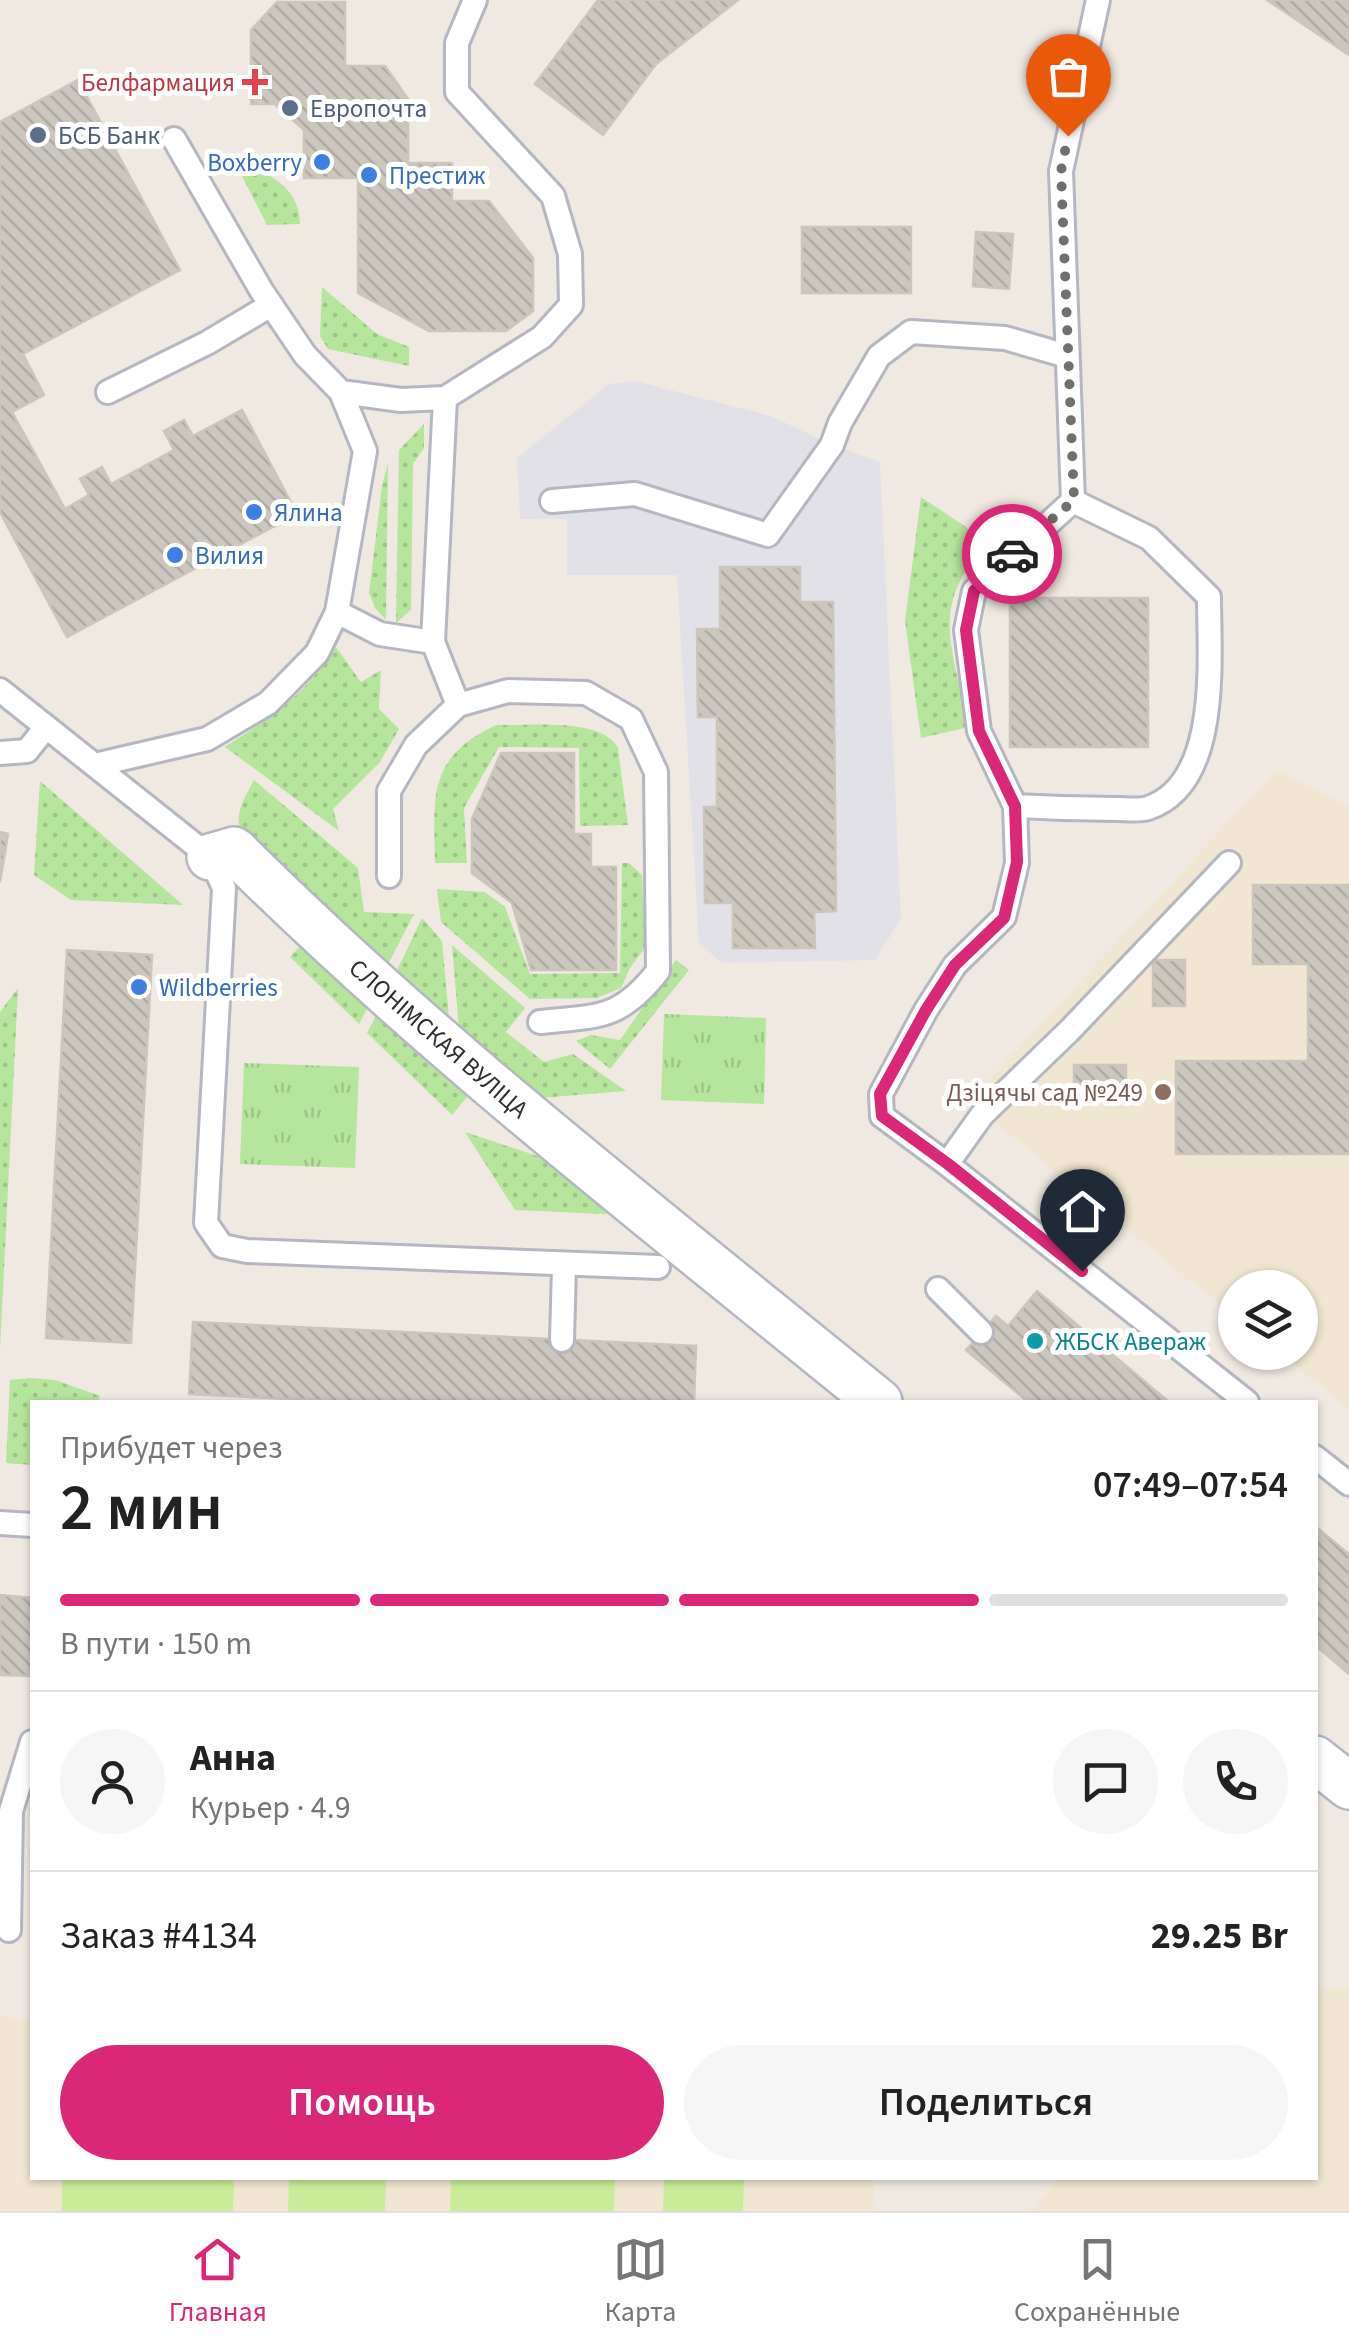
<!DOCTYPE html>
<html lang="ru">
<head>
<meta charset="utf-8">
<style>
	:root { --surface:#fff; --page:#f6f6f6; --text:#222; --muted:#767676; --line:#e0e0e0; --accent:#db2777 }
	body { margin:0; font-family:"Source Sans 3",sans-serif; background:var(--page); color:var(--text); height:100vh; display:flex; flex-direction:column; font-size:38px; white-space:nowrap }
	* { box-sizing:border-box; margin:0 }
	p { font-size:32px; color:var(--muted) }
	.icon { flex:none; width:55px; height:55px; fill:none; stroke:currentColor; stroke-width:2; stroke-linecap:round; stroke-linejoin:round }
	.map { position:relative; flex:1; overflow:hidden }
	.details { position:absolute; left:30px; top:1400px; width:1288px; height:780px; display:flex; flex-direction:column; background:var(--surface); border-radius:0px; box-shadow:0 2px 8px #0004 }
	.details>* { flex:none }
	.fabs { position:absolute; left:1218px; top:1270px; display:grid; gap:20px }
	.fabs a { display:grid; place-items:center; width:100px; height:100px; border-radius:50%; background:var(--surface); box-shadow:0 2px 8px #0004; font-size:50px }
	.pin { position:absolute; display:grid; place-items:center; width:85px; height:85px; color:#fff; margin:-102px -42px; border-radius:50% 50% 50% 0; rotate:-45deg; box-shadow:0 0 10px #0007 }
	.pin .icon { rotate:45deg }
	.courier { position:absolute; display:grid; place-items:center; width:100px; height:100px; margin:-50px; border:8px solid #db2777; border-radius:50%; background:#fff; color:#222; box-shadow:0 2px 12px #0007 }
	.summary em { font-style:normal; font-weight:600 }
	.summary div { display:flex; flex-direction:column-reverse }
	.summary { display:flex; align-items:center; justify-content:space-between; height:170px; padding:0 30px }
	h1 { font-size:65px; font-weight:600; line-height:75px }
	.bar { display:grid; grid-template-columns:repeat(4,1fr); gap:15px 10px; align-content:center; height:120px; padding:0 30px }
	.bar i { height:12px; border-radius:8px; background:var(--line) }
	.bar .active { background:var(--accent) }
	.bar p { grid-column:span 4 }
	.line { display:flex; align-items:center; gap:25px; padding:0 30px; border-top:2px solid var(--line) }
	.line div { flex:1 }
	.round { display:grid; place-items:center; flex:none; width:105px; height:105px; border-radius:52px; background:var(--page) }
	.action { display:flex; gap:20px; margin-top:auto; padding:20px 30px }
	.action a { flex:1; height:115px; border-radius:60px; background:var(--accent); color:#fff; font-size:40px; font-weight:600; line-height:115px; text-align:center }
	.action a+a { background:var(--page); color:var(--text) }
	.tab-bar { display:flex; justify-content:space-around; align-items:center; height:140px; border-top:2px solid var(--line); background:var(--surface); font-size:28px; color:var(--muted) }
	.tab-bar a { display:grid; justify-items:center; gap:5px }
	.tab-bar .active { color:var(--accent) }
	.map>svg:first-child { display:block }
	.industrial { fill:#e3e1e8 }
	.education { fill:#f0e6d1 }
	.grass { fill:url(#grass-dots) }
	.park { fill:url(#park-tufts) }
	.pitch { fill:#c9ec9a }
	.building { fill:url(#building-back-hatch); stroke:#cbc5ba; stroke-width:2.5 }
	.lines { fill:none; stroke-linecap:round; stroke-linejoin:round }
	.lane-casing { stroke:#b4b7c1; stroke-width:28 }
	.street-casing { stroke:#b4b7c1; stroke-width:50 }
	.lane { stroke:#fff; stroke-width:22 }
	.street { stroke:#fff; stroke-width:45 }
	.done { stroke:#726f6d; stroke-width:10; stroke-dasharray:0 18 }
	.route { stroke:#db2777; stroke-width:12 }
	.health-dot { fill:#e0444e; stroke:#fff; stroke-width:4 }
	.service-dot { fill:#5c6f8a; stroke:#fff; stroke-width:4 }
	.shop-dot { fill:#3f7fe0; stroke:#fff; stroke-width:4 }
	.education-dot { fill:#8d6e63; stroke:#fff; stroke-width:4 }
	.culture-dot { fill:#0f9aa8; stroke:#fff; stroke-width:4 }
	.labels { text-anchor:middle; stroke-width:10; stroke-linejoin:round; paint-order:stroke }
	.health-label { font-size:25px; fill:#be3a42; stroke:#fff; text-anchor:end }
	.service-label { font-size:25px; fill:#4e5e75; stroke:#fff; text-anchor:start }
	.shop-label { font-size:25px; fill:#366cbe; stroke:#fff; text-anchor:start }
	.street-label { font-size:25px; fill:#2e2e2e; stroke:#fff }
	.education-label { font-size:25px; fill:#785e54; stroke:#fff; text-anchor:end }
	.culture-label { font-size:25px; fill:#0d838f; stroke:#fff; text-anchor:start }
</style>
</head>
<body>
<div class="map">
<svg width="1349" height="2211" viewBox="0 0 1349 2211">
	<defs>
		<pattern id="grass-dots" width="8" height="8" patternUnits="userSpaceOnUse" patternTransform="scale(2.5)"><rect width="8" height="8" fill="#b6e59e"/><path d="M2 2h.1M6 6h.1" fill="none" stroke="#9dc588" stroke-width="1.8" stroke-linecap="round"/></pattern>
		<pattern id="park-tufts" width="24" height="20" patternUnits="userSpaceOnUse" patternTransform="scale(2.5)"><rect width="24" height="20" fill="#b6e59e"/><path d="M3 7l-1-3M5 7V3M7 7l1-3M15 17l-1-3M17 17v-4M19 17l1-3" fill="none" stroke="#9dc588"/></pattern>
		<pattern id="building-back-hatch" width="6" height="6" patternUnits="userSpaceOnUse" patternTransform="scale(2.5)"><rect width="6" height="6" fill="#cbc7bf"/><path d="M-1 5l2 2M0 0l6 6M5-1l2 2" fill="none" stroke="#afaba4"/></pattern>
	</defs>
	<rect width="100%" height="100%" fill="#efe9e1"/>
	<!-- industrial -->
	<polygon class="industrial" points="635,381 771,416 832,445 880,462 901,919 875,960 722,963 699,943 677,575 567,575 567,519 520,519 517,458 609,384"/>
	<!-- education -->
	<g class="education">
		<polygon points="1277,770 1349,807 1349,1409 1279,1353 1300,1352 1300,1288 1235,1288 1235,1317 969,1101"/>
		<polygon points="1349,1987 1349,2211 1033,2211 1057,2178 1315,2178 1315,1988"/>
		<polygon points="0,2017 32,2019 32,2178 874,2178 873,2211 0,2211"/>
	</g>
	<!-- grass -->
	<g class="grass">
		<path d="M251,165c26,14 48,26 49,59l-33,1 -29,-57z"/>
		<polygon points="322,287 377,334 409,347 409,366 328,349 320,336"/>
		<polygon points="424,424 424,448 413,464 411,610 396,623 399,450"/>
		<polygon points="388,463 386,620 375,608 369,593 382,486"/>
		<path d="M921,497l69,46c-64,59 -36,110 -21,184l-48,11 -16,-117z"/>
		<path d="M336,647l25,35 20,-12 -2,39 20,20 -19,33 -47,47 6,22 -114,-84c48,-31 79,-51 111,-100z"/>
		<path d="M496,725c32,1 106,-8 122,23l10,77 -48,1 -1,-78 -80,-1 -35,61 3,55h-32c-1,-65 -9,-105 61,-138z"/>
		<path d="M254,780l104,88 6,44 50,2 -33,64 -135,-128c-13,-33 -8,-40 8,-70z"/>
		<polygon points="40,781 183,905 71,900 34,875"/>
		<polygon points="622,863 629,863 642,875 646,946 630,968 621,988 597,998 530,999 441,922 437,889 485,892 505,907 530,974 620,973"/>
		<polygon points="422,918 442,941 451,1040 390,985"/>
		<polygon points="301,945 371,1001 359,1024 290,957"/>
		<polygon points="452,945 525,1008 506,1032 544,1062 573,1054 626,1091 540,1098 460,1042"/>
		<polygon points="676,960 689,970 610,1069 576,1041 591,1035 620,1040"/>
		<polygon points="18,988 0,1349 0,1012"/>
		<polygon points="381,1006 477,1085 452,1115 367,1033"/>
		<polygon points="465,1132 573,1168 627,1215 515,1210"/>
		<polygon points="30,1378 55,1380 100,1396 98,1402 32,1402 32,1465 6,1463 10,1380"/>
	</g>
	<!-- park -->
	<g class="park">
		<polygon points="664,1014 766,1018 764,1104 661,1100"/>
		<polygon points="244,1063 359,1067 355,1168 240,1164"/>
	</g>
	<!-- pitch -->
	<g class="pitch">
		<polygon points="62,2178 234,2178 233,2211 62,2211"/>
		<polygon points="289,2178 386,2178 385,2211 288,2211"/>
		<polygon points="451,2178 615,2178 614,2211 450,2211"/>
		<polygon points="664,2178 744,2178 743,2211 663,2211"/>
	</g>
	<!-- building -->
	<g class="building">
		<polygon points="598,0 738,0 656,64 603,135 535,84"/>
		<polygon points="1267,0 1349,0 1349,55"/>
		<polygon points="277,2 345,2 345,66 385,66 408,99 408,163 452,163 452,201 489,201 533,258 533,311 506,331 429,331 358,293 358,178 304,178 304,130 275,104 251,104 251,30"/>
		<polygon points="78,80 180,270 23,354 44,395 12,412 65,509 89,495 80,479 102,467 111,484 174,450 164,431 184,420 193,436 242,410 297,514 67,637 0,512 0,122"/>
		<rect x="802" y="227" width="109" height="66"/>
		<polygon points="976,232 1013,234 1009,289 973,286"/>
		<polygon points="720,567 800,567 800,602 833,602 836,911 814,912 815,948 733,948 733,903 705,903 704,807 717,807 717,717 698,717 697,629 720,629"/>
		<rect x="1010" y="598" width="138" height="149"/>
		<polygon points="501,753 574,753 574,834 591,834 591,867 616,867 616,970 531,970 512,903 472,873 472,819"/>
		<polygon points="0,832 8,834 0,882"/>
		<polygon points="1253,885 1349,885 1349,1154 1176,1154 1176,1061 1308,1061 1308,964 1253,964"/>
		<polygon points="67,950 152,955 131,1343 46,1338"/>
		<rect x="1153" y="960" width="32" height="46"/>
		<rect x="1074" y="1065" width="52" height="30"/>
		<polygon points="1037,1291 1169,1402 1028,1402 966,1350 996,1316 1008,1326"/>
		<polygon points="193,1322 696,1346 694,1402 353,1402 189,1394"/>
		<polygon points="1315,1526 1349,1554 1349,1674 1315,1645"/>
		<polygon points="0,1595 32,1598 32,1676 0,1675"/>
	</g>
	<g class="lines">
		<defs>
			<g id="lane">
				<polyline points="174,139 261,290 305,355 341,392 401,400 445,398 542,337 571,305 570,254 553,196 457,92 457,43 475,0"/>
				<polyline points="108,392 207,343 271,305"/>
				<polyline points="552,501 635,494 768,535 832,445 840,423 879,356 911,332 1005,338 1067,356"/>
				<path d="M1073,501l76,37 60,59c0,61 12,187 -61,211 -9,3 -22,1 -31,1 -34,0 -68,-1 -102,-3l-36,-75 -13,-101 8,-39z"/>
				<polyline points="1073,501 1061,171 1098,0"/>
				<polyline points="337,612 380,634 433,642 458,705"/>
				<polyline points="433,642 445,398"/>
				<polyline points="0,690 210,857 224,888 206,1223 222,1246 247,1251 658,1267"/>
				<polyline points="0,753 27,751 46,727"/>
				<polyline points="95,765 207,739 268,703 317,653 337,612 365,451 341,392"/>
				<polyline points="1015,806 1017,863 1004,917 955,965 926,1010 881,1094 882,1116 947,1164 1247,1402"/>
				<path d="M389,876v-85l27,-46 42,-40 50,-14 78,2 45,26 25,53 2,199c-38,49 -60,45 -118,51"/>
				<polyline points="947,1164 982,1115 1070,1030 1229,863"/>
				<polyline points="938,1289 981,1332"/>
				<polyline points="562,1340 564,1266"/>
				<polyline points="1315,1457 1349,1484"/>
				<polyline points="0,1523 32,1525"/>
				<polyline points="9,1930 11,1811 32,1742"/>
			</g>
			<g id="street">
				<path d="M210,857l24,-7c201,200 426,373 645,552"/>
				<polyline points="1315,1759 1349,1786"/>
			</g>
		</defs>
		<!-- lane casing -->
		<use href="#lane" class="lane-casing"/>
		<!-- street casing -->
		<use href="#street" class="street-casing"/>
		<!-- lane -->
		<use href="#lane" class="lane"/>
		<!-- street -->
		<use href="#street" class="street"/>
	</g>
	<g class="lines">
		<!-- done -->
		<polyline class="done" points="1012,554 1074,500 1061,171 1068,136"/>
		<!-- route -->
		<polyline class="route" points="1012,554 974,591 966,630 979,731 1015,806 1017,862 1004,918 955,965 926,1010 880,1094 882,1116 948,1164 1082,1271"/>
	</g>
	<!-- markers -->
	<path class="health-dot" d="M250 67h10v10h10v10h-10v10h-10v-10h-10v-10h10z"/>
	<g class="service-dot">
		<circle cx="290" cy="108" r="10"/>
		<circle cx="38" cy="135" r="10"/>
	</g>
	<g class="shop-dot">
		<circle cx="322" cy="162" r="10"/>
		<circle cx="369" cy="175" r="10"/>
		<circle cx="254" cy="512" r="10"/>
		<circle cx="175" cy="555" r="10"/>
		<circle cx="139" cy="987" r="10"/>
	</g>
	<circle class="education-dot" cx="1163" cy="1092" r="10"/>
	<circle class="culture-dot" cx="1035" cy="1341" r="10"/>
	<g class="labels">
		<!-- health labels -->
		<g class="health-label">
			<text x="235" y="91">Белфармация</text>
		</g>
		<!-- service labels -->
		<g class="service-label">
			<text x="310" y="117">Европочта</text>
			<text x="58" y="144">БСБ Банк</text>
		</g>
		<!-- shop labels -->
		<g class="shop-label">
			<text x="302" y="171" text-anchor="end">Boxberry</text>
			<text x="389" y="184">Престиж</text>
			<text x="274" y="521">Ялина</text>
			<text x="195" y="564">Вилия</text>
			<text x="159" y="996">Wildberries</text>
		</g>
		<!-- street labels -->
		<g class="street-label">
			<text transform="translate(439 1038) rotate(41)" y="9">СЛОНІМСКАЯ ВУЛІЦА</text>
		</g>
		<!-- education labels -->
		<g class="education-label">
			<text x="1143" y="1101">Дзіцячы сад №249</text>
		</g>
		<!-- culture labels -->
		<g class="culture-label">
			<text x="1055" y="1350">ЖБСК Авераж</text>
		</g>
	</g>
</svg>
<div class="fabs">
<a><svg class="icon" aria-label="layers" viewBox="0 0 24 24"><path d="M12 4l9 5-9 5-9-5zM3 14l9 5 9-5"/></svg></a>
</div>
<div class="pin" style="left:1068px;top:136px;background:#ea580c"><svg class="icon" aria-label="bag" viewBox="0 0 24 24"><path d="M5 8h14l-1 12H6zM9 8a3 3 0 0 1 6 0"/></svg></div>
<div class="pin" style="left:1082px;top:1271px;background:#1f2937"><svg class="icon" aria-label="home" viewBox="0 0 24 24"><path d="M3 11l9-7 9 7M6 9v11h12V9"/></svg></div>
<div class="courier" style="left:1012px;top:554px"><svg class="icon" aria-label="car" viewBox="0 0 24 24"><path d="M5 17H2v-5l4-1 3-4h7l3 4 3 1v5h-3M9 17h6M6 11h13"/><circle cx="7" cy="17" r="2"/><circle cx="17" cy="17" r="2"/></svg></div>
<section class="details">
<div class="summary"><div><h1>2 мин</h1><p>Прибудет через</p></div><em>07:49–07:54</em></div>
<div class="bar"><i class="active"></i><i class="active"></i><i class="active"></i><i></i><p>В пути · 150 m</p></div>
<div class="line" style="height:180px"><a class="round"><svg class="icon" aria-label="person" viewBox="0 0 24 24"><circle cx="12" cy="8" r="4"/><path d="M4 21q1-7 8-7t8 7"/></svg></a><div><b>Анна</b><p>Курьер · 4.9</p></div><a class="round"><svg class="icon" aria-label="chat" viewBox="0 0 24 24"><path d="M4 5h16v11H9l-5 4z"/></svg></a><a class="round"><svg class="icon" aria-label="phone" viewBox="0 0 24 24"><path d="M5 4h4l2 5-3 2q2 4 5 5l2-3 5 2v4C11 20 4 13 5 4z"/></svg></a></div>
<div class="line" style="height:130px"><div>Заказ #4134</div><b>29.25 Br</b></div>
<div class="action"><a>Помощь</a><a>Поделиться</a></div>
</section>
</div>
<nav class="tab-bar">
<a class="active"><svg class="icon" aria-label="home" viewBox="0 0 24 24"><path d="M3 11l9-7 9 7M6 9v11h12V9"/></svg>Главная</a>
<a><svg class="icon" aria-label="map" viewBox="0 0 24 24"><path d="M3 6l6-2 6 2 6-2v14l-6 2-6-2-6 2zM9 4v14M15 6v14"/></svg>Карта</a>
<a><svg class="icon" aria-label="saved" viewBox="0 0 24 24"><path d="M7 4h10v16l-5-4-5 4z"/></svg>Сохранённые</a>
</nav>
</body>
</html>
